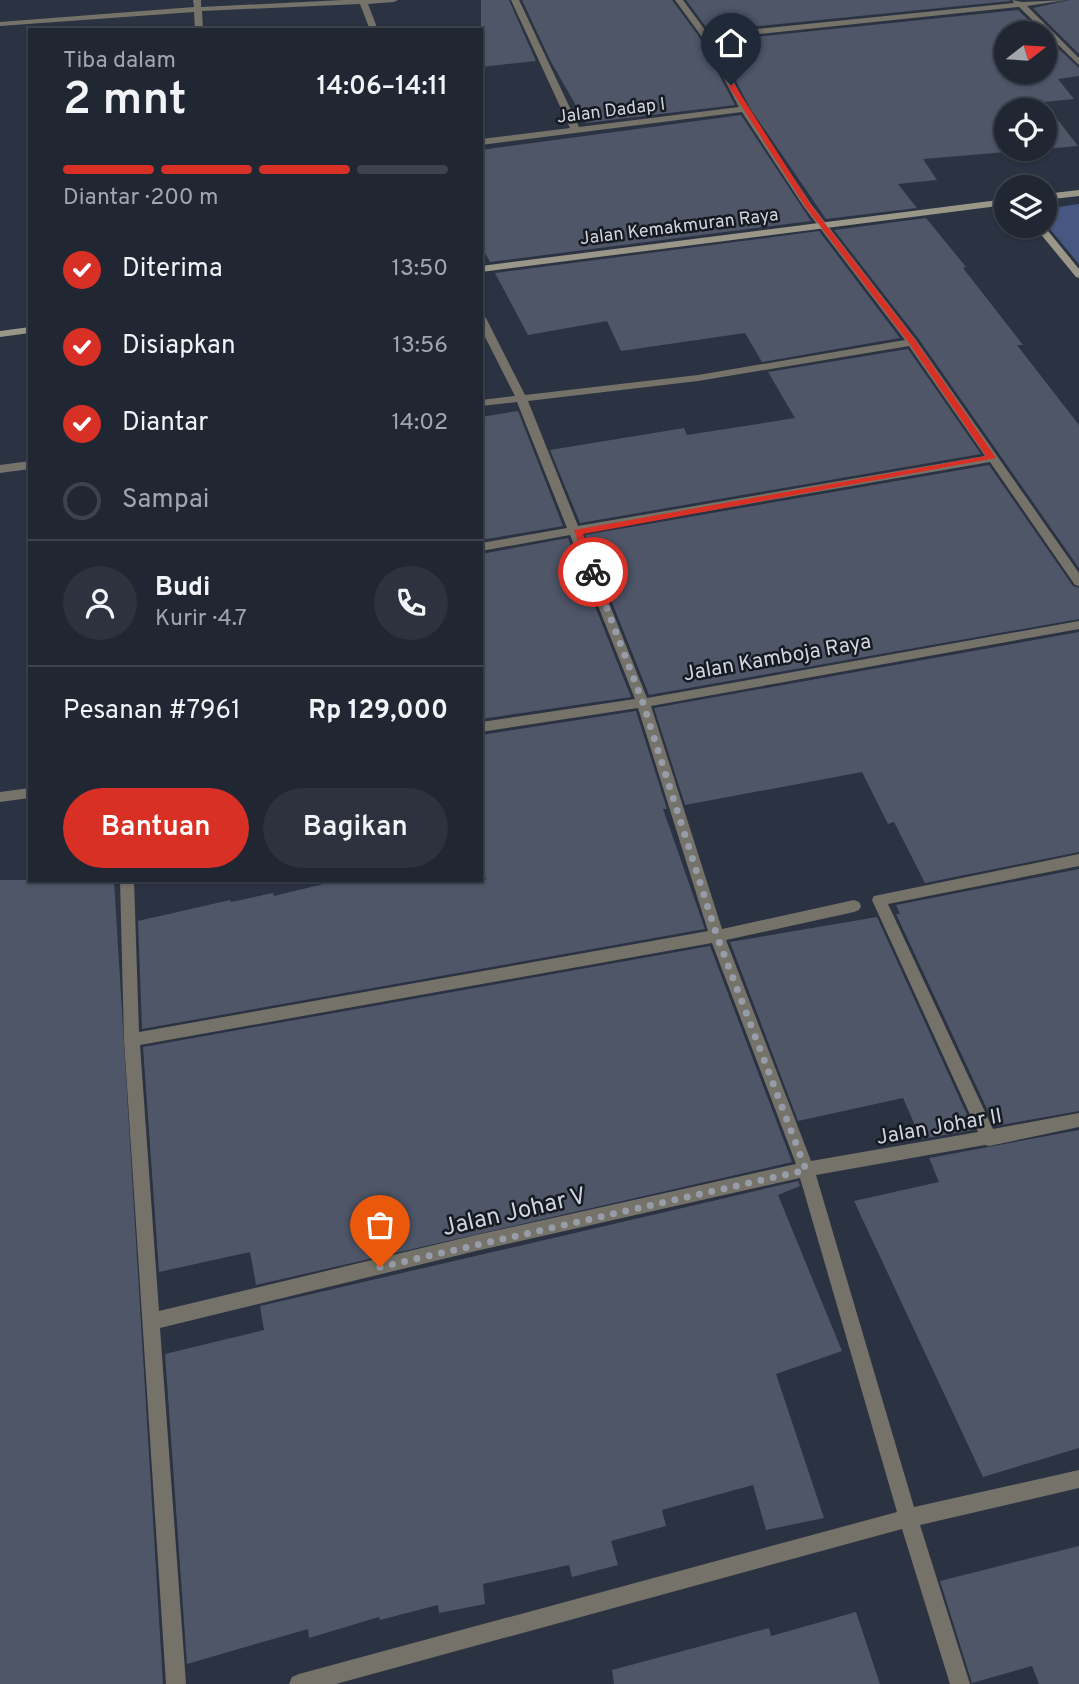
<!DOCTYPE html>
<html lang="id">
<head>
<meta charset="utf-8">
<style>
	:root { --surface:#202632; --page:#2d323e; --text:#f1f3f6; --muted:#a2a5ac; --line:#3d434d; --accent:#d93025 }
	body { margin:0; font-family:Overpass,sans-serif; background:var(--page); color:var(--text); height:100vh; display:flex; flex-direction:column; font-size:26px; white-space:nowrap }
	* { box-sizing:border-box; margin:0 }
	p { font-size:23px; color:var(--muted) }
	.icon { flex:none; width:38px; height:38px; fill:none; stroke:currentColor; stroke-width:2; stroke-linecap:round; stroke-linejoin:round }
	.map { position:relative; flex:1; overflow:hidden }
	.side { position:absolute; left:28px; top:28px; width:455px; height:854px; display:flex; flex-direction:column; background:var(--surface); border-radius:0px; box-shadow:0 2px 5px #0004,0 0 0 2px var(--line) }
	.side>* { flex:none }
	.needle { width:46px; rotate:73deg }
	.fabs { position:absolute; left:994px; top:21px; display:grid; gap:14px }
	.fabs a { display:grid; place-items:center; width:63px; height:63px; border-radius:50%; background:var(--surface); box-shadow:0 2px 5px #0004,0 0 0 2px var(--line); font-size:35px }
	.pin { position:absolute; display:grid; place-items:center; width:60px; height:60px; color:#fff; margin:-72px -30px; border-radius:50% 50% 50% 0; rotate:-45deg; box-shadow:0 0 7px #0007 }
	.pin .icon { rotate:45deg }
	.courier { position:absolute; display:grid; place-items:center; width:70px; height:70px; margin:-35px; border:5px solid #d93025; border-radius:50%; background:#fff; color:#222; box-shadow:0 2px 9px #0007 }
	.summary em { font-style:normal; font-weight:600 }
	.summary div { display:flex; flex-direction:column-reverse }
	.summary { display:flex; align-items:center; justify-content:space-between; height:119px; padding:0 35px }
	h1 { font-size:46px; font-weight:600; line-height:52px }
	.bar { display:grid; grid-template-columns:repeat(4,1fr); gap:10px 7px; align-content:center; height:84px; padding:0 35px }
	.bar i { height:9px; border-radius:5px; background:var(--line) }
	.bar .current { background:var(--accent) }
	.bar p { grid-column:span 4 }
	.line { display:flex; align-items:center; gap:18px; padding:0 35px; border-top:2px solid var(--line) }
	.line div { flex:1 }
	.round { display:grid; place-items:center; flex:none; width:74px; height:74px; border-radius:37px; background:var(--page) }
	ol { padding:0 35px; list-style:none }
	li { display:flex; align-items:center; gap:21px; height:77px }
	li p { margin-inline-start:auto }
	li .icon { padding:7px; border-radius:50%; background:var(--accent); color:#fff; stroke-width:4 }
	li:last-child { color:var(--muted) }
	li i { width:38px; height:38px; border:4px solid var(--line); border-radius:50% }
	.action { display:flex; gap:14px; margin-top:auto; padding:14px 35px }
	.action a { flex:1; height:80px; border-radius:42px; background:var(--accent); color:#fff; font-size:28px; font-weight:600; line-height:80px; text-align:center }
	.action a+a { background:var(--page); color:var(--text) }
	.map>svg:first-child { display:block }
	.green { fill:#465782 }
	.building { fill:#4e5668; fill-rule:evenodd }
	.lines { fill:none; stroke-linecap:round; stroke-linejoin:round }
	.street { fill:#757269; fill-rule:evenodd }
	.secondary { fill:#9a9688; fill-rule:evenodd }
	.route { fill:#d93025 }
	.done { stroke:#969ca8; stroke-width:7; stroke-dasharray:0 12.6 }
	.labels { text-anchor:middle; stroke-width:5; stroke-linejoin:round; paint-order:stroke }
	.far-street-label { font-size:18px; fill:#d0d5df; stroke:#161a21 }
	.street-label { font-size:21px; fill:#d0d5df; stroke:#161a21 }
	.near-street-label { font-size:24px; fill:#d0d5df; stroke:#161a21 }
</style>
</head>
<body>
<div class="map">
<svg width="1079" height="1684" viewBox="0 0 1079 1684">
	<rect width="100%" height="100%" fill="#2b3242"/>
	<!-- green -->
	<polygon class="green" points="1079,204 1079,264 1045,223 1045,209"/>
	<!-- building -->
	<g class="building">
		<polygon points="481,0 509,0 536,61 481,67"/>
		<polygon points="522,0 672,0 700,38 735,105 586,123 550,60"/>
		<polygon points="686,0 1010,0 1010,1 709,31"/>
		<polygon points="1070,0 1079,0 1079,54 1033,8"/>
		<path d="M1018,10l24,23h-36v39h39v-36l34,32v8l-21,3 16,20 -30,3 34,44 -155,13 14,21 -39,4 19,24 -91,11 -76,-111 -35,-67zM1006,110h39v39h-39z"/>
		<polygon points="741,115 811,221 490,262 481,246 481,150"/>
		<polygon points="926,218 966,267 963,268 1023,345 1017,345 1079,425 1079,568 918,338 834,230"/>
		<polygon points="819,231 900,338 762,362 745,333 621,351 607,321 528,335 495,273"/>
		<polygon points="908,349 981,454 580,523 550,450 684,428 687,435 795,418 768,372"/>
		<polygon points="518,411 563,526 481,540 481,417"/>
		<polygon points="989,465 1073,586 1079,588 1079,619 649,695 585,535"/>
		<polygon points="568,538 631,697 481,719 481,554"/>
		<polygon points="1079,632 1079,852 925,883 894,822 888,824 862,772 685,805 654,708"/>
		<polygon points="636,711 667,809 663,809 705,929 142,1029 138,921 230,900 231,902 273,893 274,896 340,880 486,880 481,864 481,735"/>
		<polygon points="1079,869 1079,1111 995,1126 896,914 900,914 896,905"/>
		<polygon points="0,880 114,880 163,1684 0,1684"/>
		<polygon points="877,917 974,1130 921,1139 903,1098 798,1121 730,942"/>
		<polygon points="710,946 792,1162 256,1285 250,1252 159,1272 143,1047"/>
		<polygon points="1079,1130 1079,1448 983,1477 854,1201 939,1182 929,1158"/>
		<polygon points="798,1181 800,1186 778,1195 842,1351 776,1374 824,1518 766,1530 753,1485 662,1510 666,1526 611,1541 618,1565 572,1577 569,1565 483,1584 485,1604 439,1613 438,1605 380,1620 379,1617 309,1638 308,1629 187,1664 165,1354 264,1330 260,1306"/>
		<polygon points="1079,1546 1079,1684 1039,1684 1032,1666 972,1683 940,1581"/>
		<polygon points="856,1612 880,1684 614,1684 612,1670 769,1628 771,1636"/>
	</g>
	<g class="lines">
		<!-- street -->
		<g class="street">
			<polygon points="193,0 201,0 201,7 343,0 398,0 394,2 368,4 378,30 370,30 360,4 202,11 203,30 195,30 194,12 0,26 0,22 194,7"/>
			<path d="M511,0h8l60,127 160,-20 -37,-70 -27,-37h8l25,34 306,-31 -2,-3 10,2 45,-2 -40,6 52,52v7l-60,-58 -308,32 37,70 63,95 105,136 163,233v13l-4,-1 -85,-123 -409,71 66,165 432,-77v8l-428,77 71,223 132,-29 5,2 2,4 -2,4 -5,2 -128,28 85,221 167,-29 -106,-232 2,-4 205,-42v12l-191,38 105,225 86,-16v14l-90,19 -4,-1 -169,30 98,332 165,-37v18l-159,37 50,159h-20l-48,-155 -566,155h-47l3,-7 7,-3 598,-162 -97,-334 -324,73 -316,77 26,356h-20l-42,-644 -4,-160h14l5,152 569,-101 -70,-223 -157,24v-10l154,-23 -65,-164 -89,16v-8l86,-15 -50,-126 -36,4v-6l34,-4 -34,-67v-14l5,3 39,77 173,-20 207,-35 -101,-133 -62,-95 -261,33v-6l89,-11zM909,346l76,110 -407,70 -50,-125 170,-20zM712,943l84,221 -320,71 -317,76 -19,-266z"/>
			<polygon points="30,461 30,469 0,473 0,465"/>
			<polygon points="30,788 30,798 0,802 0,792"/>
		</g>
		<!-- secondary -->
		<g class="secondary">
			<polygon points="1079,190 1079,196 1045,200 1045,194"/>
			<polygon points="1006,199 1006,205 481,272 481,266"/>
			<polygon points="1034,226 1044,226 1079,269 1079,278 1076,277"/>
			<polygon points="30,327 30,333 0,337 0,331"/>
		</g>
	</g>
	<!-- route -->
	<polygon class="route" points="734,84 810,204 915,340 996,458 583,534 598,572 589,574 574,530 986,456 909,343 805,206 728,85"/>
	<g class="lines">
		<!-- done -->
		<polyline class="done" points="380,1267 806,1170 717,936 643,703 593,572"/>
	</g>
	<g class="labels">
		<!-- far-street labels -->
		<g class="far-street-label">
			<text transform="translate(611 110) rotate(-7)" y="6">Jalan Dadap I</text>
			<text transform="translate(679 226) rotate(-7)" y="6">Jalan Kemakmuran Raya</text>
		</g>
		<!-- street labels -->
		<g class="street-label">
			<text transform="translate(777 657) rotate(-10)" y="7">Jalan Kamboja Raya</text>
			<text transform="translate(939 1126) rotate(-10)" y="7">Jalan Johar II</text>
		</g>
		<!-- near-street labels -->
		<g class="near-street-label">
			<text transform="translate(514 1211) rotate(-13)" y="8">Jalan Johar V</text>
		</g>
	</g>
</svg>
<div class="fabs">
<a><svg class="needle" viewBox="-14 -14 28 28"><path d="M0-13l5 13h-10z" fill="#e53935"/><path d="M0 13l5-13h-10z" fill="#a2a5ac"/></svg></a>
<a><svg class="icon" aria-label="locate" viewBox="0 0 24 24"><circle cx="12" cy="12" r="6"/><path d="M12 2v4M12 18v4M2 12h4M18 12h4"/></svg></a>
<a><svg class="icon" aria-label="layers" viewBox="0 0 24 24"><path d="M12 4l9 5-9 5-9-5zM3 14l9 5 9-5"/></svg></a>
</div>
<div class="pin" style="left:380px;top:1267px;background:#ea580c"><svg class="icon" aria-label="bag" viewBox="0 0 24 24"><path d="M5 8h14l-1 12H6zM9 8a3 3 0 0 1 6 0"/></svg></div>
<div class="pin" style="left:731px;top:85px;background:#1f2937"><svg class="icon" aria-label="home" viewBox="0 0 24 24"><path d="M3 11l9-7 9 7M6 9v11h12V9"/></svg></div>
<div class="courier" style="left:593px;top:572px"><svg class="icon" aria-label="bike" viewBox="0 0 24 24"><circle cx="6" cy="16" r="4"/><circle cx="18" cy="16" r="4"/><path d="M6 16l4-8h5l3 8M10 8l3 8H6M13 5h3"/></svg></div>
<section class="side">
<div class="summary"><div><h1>2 mnt</h1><p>Tiba dalam</p></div><em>14:06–14:11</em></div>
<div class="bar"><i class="current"></i><i class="current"></i><i class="current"></i><i></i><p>Diantar · 200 m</p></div>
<ol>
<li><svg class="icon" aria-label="check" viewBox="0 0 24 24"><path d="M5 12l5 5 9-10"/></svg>Diterima<p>13:50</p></li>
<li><svg class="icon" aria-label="check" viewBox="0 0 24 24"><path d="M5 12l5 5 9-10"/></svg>Disiapkan<p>13:56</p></li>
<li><svg class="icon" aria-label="check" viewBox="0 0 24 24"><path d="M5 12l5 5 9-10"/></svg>Diantar<p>14:02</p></li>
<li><i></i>Sampai</li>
</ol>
<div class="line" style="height:126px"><a class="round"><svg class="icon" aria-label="person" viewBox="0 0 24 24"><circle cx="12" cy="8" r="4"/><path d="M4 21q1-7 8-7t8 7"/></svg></a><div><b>Budi</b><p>Kurir · 4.7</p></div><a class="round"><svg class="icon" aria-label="phone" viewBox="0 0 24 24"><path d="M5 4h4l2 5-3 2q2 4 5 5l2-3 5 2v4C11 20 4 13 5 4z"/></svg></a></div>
<div class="line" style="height:91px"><div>Pesanan #7961</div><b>Rp 129,000</b></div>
<div class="action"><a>Bantuan</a><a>Bagikan</a></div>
</section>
</div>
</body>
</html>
